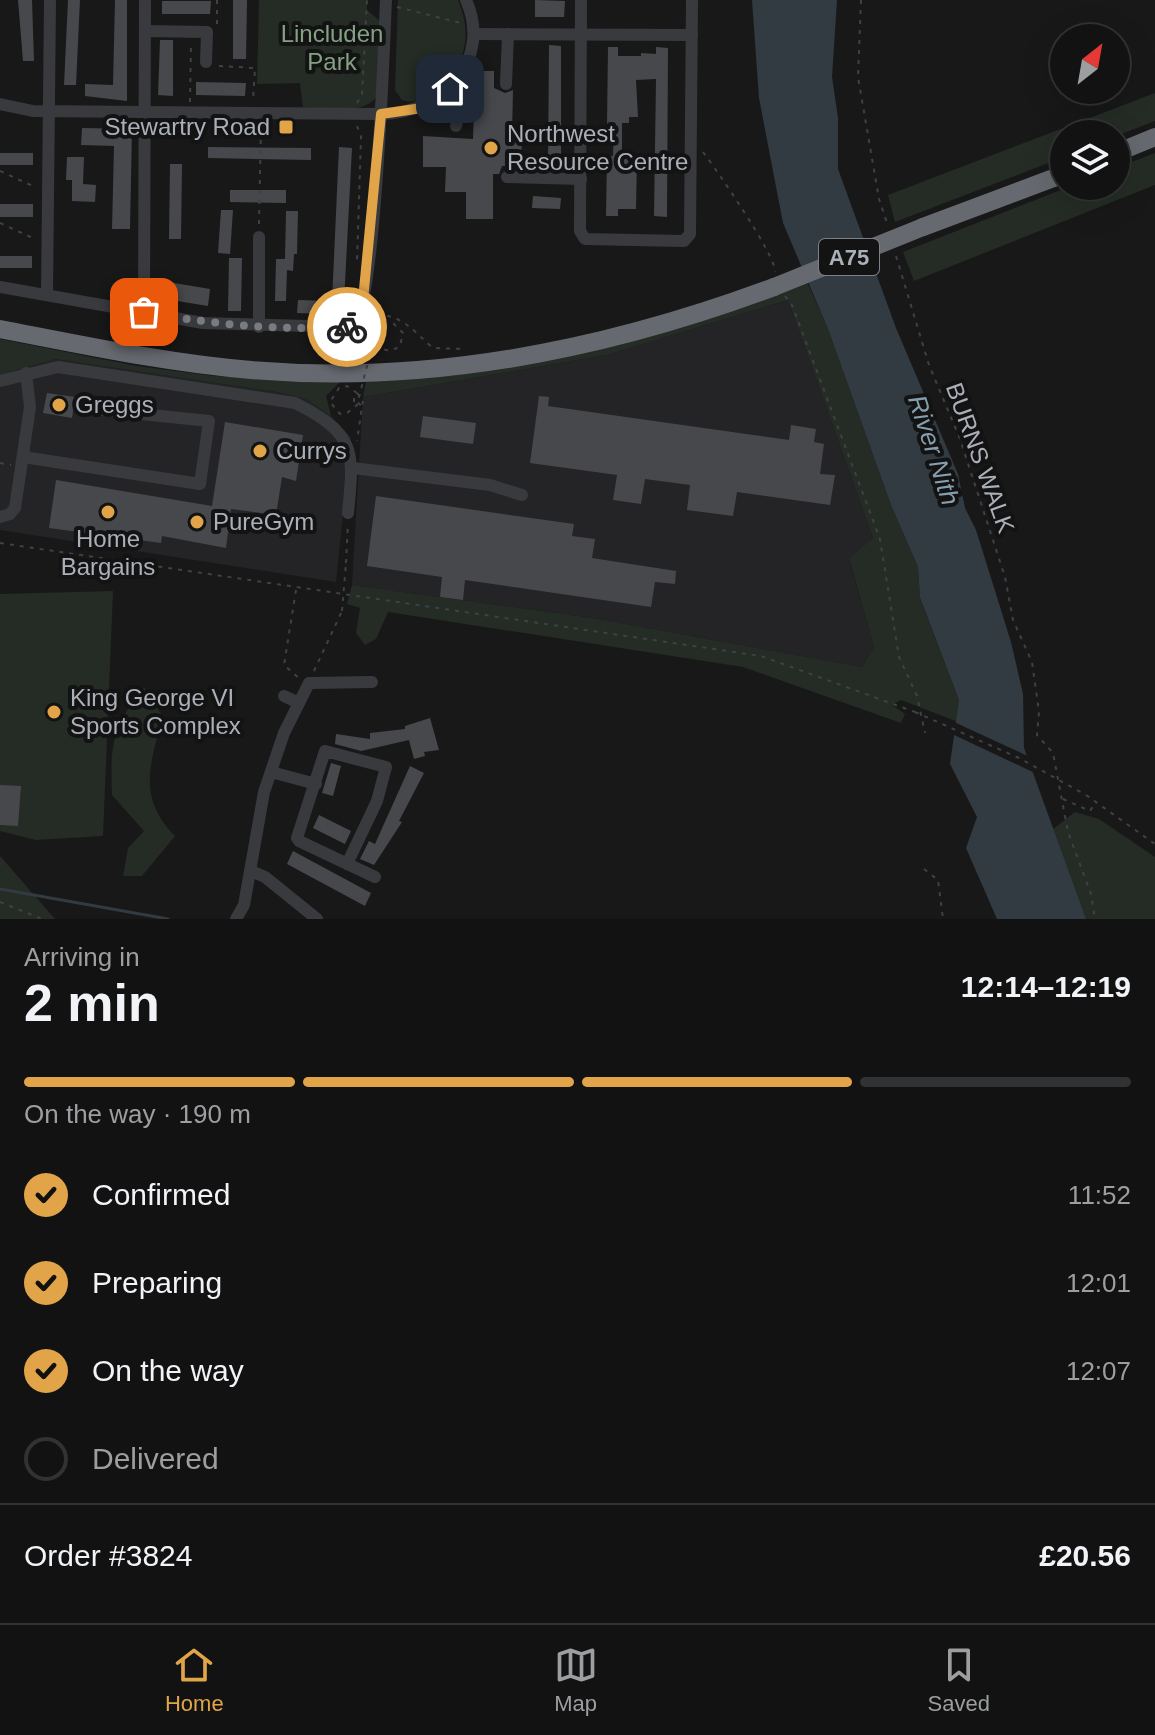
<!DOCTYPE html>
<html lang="en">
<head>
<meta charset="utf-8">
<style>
	:root { --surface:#121213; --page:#1b1b1c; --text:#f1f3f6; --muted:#9c9ea0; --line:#313233; --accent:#e1a448 }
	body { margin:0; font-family:Arial,sans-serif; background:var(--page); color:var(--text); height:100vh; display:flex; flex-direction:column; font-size:30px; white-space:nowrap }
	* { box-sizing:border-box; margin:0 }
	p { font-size:26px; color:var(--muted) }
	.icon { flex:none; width:44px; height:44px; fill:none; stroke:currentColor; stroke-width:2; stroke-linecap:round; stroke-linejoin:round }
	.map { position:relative; height:919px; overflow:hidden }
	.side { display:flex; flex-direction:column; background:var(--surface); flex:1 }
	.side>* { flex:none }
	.needle { width:52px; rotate:31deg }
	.buttons { position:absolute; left:1050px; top:24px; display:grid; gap:16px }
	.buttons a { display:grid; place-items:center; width:80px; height:80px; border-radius:50%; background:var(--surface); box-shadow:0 8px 32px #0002,0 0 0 2px var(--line); font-size:40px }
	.pin { position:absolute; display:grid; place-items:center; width:68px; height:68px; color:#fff; margin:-34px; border-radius:16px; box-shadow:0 4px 12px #0006 }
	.courier { position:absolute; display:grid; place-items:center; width:80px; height:80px; margin:-40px; border:6px solid #e1a448; border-radius:50%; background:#fff; color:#222; box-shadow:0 2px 10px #0007 }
	.head em { font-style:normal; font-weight:700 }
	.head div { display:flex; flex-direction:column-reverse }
	.head { display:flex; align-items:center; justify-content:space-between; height:136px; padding:0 24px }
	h1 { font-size:52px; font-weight:700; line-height:60px }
	.bar { display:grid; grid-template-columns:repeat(4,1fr); gap:12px 8px; align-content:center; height:96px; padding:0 24px }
	.bar i { height:10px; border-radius:6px; background:var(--line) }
	.bar .current { background:var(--accent) }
	.bar p { grid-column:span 4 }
	.line { display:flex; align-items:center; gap:20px; padding:0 24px; border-top:2px solid var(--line) }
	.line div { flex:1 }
	ol { padding:0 24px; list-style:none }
	li { display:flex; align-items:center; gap:24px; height:88px }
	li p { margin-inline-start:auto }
	li .icon { padding:8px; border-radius:50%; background:var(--accent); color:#111; stroke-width:4 }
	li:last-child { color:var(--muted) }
	li i { width:44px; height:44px; border:4px solid var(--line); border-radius:50% }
	.menu { display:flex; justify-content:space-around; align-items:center; height:112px; border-top:2px solid var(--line); background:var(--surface); font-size:22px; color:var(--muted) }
	.menu a { display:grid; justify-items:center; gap:4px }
	.menu .current { color:var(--accent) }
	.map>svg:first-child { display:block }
	.built { fill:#242426 }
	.green { fill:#242c25 }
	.water { fill:#323b41 }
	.pier { fill:#181819 }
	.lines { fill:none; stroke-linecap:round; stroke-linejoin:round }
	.stream { stroke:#323b41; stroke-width:3 }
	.building { fill:#47484c }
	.path { stroke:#3f4145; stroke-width:2; stroke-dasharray:4 6; stroke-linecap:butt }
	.minor { stroke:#393a3e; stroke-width:12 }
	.highway { stroke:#66696f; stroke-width:18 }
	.path-bridge { stroke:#3f4145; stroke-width:2; stroke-dasharray:4 6; stroke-linecap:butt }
	.highway-bridge { stroke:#66696f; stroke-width:18 }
	.done { stroke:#787b80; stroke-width:8; stroke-dasharray:0 14.4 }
	.route { stroke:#e1a448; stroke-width:10 }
	.poi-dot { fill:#e1a448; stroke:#131314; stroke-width:3 }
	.labels { text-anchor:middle; stroke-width:8; stroke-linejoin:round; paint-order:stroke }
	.shield { fill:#131314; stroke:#7d8187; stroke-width:2 }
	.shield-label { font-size:22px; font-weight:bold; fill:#abb0b8 }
	.park-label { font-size:24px; fill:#84a184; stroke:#131314 }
	.poi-label { font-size:24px; fill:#abb0b8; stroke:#131314; text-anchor:start }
	.street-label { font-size:24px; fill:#abb0b8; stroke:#131314 }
	.water-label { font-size:26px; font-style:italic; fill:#869faf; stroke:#131314 }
</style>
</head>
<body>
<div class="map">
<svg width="1155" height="919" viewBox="0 0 1155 919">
	<rect width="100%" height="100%" fill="#181819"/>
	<!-- built -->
	<g class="built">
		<polygon points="788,300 873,538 849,559 874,647 862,667 593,618 352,585 363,397 607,355"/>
		<polygon points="54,359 277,392 306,399 331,416 351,438 336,582 0,530 0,375"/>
	</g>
	<!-- green -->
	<g class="green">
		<path d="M259,0h108v10l14,12 -3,73c-15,22 -51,13 -75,12l-3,-24 -43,1z"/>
		<path d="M398,0h60c15,35 8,67 -22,90 -10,9 -21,14 -34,10l-7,-10z"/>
		<polygon points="1155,93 1155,121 1116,136 1064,134 1064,157 895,222 888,195"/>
		<polygon points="1155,153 1155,185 914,281 903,252 1071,186 1116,186 1116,168"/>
		<polygon points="807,282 828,329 891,505 918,567 920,599 959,700 958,722 901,700 892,705 905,714 901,723 743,667 388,612 376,639 365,645 356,633 360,608 347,604 352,585 593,618 862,667 874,647 849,558 873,538 788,300 607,355 363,397 366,382 473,371"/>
		<polygon points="0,339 137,366 214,376 340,382 326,396 331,416 306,399 277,392 55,359 0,375"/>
		<polygon points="113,591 103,836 36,840 0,831 0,594"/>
		<path d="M144,687l19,30c-13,46 -26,81 12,119l-33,40h-19l5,-28 16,-17 -32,-36c-2,-50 0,-68 32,-108z"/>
		<polygon points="1075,812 1099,819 1155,857 1155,919 1086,919 1052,830"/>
		<polygon points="0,856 55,919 0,919"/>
	</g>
	<!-- water -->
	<polygon class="water" points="752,0 837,0 832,77 838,118 838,169 896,328 958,474 965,508 976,530 1011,642 1023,694 1024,748 1086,919 997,919 966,848 977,817 950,764 959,700 920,598 918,567 891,505 828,329 783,223 759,98"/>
	<!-- pier -->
	<polygon class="pier" points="954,722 1032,758 1037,774 952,734"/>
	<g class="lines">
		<!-- stream -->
		<polyline class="stream" points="0,889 168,919"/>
	</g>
	<!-- building -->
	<g class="building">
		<polygon points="18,0 32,0 34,61 23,61"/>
		<polygon points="68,0 80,0 76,85 64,85"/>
		<polygon points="115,0 127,0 127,101 85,96 85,84 113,85"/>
		<polygon points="233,0 247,0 246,59 233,59"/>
		<polygon points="535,0 565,1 564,17 535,17"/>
		<polygon points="162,1 211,1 210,14 162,14"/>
		<polygon points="160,40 173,40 173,96 158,95"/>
		<polygon points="549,45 561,46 561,169 548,169"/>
		<polygon points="608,47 618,47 618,56 641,56 641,53 656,54 656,47 668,48 667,217 654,216 656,79 636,80 638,117 629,117 629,123 622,123 622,157 637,158 636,209 618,209 618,216 606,216 607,156 613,156 614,124 607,124"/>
		<polygon points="481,71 494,71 494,88 505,93 513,90 512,134 522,134 521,166 502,166 499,174 493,174 493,219 466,219 466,192 445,192 446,167 423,167 423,136 473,139 474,104 477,104"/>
		<polygon points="196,82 246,83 245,96 196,95"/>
		<polygon points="82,128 132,129 130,229 112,229 114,146 81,145"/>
		<polygon points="208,147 311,148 311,160 208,158"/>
		<polygon points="339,147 352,148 344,302 332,302"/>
		<rect x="0" y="153" width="33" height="12"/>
		<polygon points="67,157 84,157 83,184 96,185 95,202 72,201 72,180 66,180"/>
		<polygon points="170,164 182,164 181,239 169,239"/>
		<polygon points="230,190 286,190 286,203 230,202"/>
		<polygon points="533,196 561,198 560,209 532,208"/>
		<rect x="0" y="204" width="33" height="13"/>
		<polygon points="221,210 233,210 230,254 218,253"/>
		<polygon points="286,211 298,211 297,254 294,254 293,271 287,270 286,301 275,301 276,259 285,259"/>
		<rect x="0" y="256" width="32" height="12"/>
		<polygon points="229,258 242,258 241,311 228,311"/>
		<polygon points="168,282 210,289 208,306 165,299"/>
		<polygon points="298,300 328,301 327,314 297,313"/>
		<polygon points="47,393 75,397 72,418 43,413"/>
		<polygon points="539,396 549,397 548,406 789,440 791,425 816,429 814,442 824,444 820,474 835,475 830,505 737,492 733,516 687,510 690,485 645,479 641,504 613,500 617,475 530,463"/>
		<polygon points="423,416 476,423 473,444 420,437"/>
		<polygon points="225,422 303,435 296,481 282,477 276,515 231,509 226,548 162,536 161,543 49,528 56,480 212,506"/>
		<polygon points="376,496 574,524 572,536 595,539 592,558 676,571 675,584 655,582 651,607 465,580 463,600 440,597 442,577 367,566"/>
		<polygon points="430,718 439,750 424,752 425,756 414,759 409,740 361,751 335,744 336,734 370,739 370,733 405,729 405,726"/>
		<polygon points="331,763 341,766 333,796 322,793"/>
		<polygon points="410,766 424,773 399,821 402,822 374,865 360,859 369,841 375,844"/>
		<polygon points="0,785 21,786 18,826 0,825"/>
		<polygon points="319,815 351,831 345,844 313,828"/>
		<polygon points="293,851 371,893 365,906 287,864"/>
	</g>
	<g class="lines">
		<!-- path -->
		<g class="path">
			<polyline points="861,0 858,77 879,199 888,226"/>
			<polyline points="397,7 461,23"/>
			<polyline points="217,24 217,0"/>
			<polyline points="219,66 255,68 253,100"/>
			<polyline points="190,102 191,44"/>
			<polyline points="357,103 362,95 367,0"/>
			<polyline points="357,126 361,136 357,262"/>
			<path d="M703,152c13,17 74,105 72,120"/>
			<polyline points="0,171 35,187"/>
			<polyline points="0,223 35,239"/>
			<polyline points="259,224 261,126"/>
			<polyline points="896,256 929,365 960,439 1005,577 1013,620 1032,662 1039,712 1037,735 1053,753 1068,832 1091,894 1095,919"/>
			<polyline points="785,296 792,305 880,539 899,657 917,696 925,733"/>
			<path d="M370,314l9,5 4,-4c24,4 33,19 50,33l32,1"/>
			<polyline points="375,323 379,338"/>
			<polyline points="361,335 375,339"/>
			<polyline points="379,338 382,340 380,336"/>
			<polyline points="378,344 373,328 378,320"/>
			<polyline points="357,393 363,400 357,441"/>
			<polyline points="354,402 354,398 363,408"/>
			<polyline points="0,463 11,465"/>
			<polyline points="0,543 761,656 915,712"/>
			<polyline points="346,563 348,523"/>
			<polyline points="296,590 284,665 300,679"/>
			<polyline points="314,671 342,611"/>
			<polyline points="1086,795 1155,844"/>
			<polyline points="1063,799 1090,811 1096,801"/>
			<polyline points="924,869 938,880 943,919"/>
			<polyline points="0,902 42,919"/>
		</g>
		<!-- minor -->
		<g class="minor">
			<polyline points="581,0 580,231 585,239 684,241 690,234 692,0"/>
			<polyline points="145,31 207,32 206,62"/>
			<polyline points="475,34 692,35"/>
			<polyline points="506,84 508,34"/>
			<polyline points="450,89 462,100 456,126"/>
			<path d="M0,104l33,7 348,3c61,0 112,-54 85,-114"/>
			<polyline points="507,177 581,179"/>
			<polyline points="259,237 259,327"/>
			<path d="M0,287l203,36 140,4 12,-3c20,-23 29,-278 31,-324"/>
			<polyline points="47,295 50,0"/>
			<polyline points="144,312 145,0"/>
			<path d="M0,381l58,-14 237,36c62,31 59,49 53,110"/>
			<polyline points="23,457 200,484 209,421 103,410"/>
			<polyline points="353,468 490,485 522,495"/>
			<polyline points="0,517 10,514 15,508 30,407 26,373"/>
			<polyline points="284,696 299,703"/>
			<polyline points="271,772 316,784"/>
			<polyline points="347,864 377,801 386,767 325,751 297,838 299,841 375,877"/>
			<polyline points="251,871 265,877 317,919"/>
			<polyline points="236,919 244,905 264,792 284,733 309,683 372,682"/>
		</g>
		<!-- highway -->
		<g class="highway">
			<polyline points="1116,153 1155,137"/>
			<polyline points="923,227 1064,174"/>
			<path d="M0,329c83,16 167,34 251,41 178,15 357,-21 523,-83"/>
		</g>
		<!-- path-bridge -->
		<g class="path-bridge">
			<path d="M357,393l-10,-7 -8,2 -9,14 10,12 7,-1 10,-8 20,-78 16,-4 10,10 -3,13c-8,5 -16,7 -22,-2"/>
			<polyline points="342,611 346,563"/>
			<polyline points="915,712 1019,758 1086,795"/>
		</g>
		<!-- highway-bridge -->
		<polyline class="highway-bridge" points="774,287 923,227"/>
	</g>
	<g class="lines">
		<!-- done -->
		<path class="done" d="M144,312c67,12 134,19 203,15"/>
		<!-- route -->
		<polyline class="route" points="347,327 358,320 362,310 381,114 422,108 450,89"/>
	</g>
	<!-- markers -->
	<g class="poi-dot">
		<rect x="278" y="119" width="16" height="16" rx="4"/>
		<circle cx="491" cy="148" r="8"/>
		<circle cx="59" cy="405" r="8"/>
		<circle cx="260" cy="451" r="8"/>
		<circle cx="108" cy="512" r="8"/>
		<circle cx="197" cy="522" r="8"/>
		<circle cx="54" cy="712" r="8"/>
	</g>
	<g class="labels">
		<!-- shield labels -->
		<rect class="shield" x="819" y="239" width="60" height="36" rx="6"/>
		<g class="shield-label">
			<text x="849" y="265">A75</text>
		</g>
		<!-- park labels -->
		<g class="park-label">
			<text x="332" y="42">Lincluden<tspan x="332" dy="28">Park</tspan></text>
		</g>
		<!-- poi labels -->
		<g class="poi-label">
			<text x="270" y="135" text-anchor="end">Stewartry Road</text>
			<text x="507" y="142">Northwest<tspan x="507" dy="28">Resource Centre</tspan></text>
			<text x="75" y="413">Greggs</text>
			<text x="276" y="459">Currys</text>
			<text x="213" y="530">PureGym</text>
			<text x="108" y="547" text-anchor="middle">Home<tspan x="108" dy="28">Bargains</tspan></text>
			<text x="70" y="706">King George VI<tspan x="70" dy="28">Sports Complex</tspan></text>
		</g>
		<!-- street labels -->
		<g class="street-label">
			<text transform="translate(980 458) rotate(70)" y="8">BURNS WALK</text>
		</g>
		<!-- water labels -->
		<g class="water-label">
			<text transform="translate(934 450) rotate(72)" y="9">River Nith</text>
		</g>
	</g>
</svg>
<div class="buttons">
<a><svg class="needle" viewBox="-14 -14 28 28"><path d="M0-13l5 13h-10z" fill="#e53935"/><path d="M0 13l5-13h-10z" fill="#9c9ea0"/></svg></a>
<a><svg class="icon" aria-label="layers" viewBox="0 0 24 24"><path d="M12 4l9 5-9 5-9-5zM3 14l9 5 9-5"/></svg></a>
</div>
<div class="pin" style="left:144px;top:312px;background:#ea580c"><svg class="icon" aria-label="bag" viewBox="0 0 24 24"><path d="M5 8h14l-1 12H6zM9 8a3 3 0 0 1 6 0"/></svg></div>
<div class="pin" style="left:450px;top:89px;background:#1f2937"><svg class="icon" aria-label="home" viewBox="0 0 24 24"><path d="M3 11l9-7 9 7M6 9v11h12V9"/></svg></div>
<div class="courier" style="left:347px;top:327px"><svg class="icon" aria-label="bike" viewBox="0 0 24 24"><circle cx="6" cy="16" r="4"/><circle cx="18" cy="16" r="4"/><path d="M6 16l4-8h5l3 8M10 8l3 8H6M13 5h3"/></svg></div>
</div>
<section class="side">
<div class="head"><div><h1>2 min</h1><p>Arriving in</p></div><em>12:14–12:19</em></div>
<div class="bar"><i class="current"></i><i class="current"></i><i class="current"></i><i></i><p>On the way · 190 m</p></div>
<ol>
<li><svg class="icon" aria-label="check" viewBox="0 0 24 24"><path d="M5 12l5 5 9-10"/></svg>Confirmed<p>11:52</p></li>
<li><svg class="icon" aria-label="check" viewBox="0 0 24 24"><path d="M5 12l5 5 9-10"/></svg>Preparing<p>12:01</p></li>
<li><svg class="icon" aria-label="check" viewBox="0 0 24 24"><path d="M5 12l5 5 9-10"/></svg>On the way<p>12:07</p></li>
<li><i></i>Delivered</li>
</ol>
<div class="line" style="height:104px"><div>Order #3824</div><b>£20.56</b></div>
</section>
<nav class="menu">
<a class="current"><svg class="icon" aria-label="home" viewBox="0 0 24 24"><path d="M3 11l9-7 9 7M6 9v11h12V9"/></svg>Home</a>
<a><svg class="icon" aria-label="map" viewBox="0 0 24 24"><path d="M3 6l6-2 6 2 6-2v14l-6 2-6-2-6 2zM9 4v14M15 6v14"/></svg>Map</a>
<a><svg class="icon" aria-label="saved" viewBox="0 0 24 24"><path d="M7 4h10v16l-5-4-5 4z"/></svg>Saved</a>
</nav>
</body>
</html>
